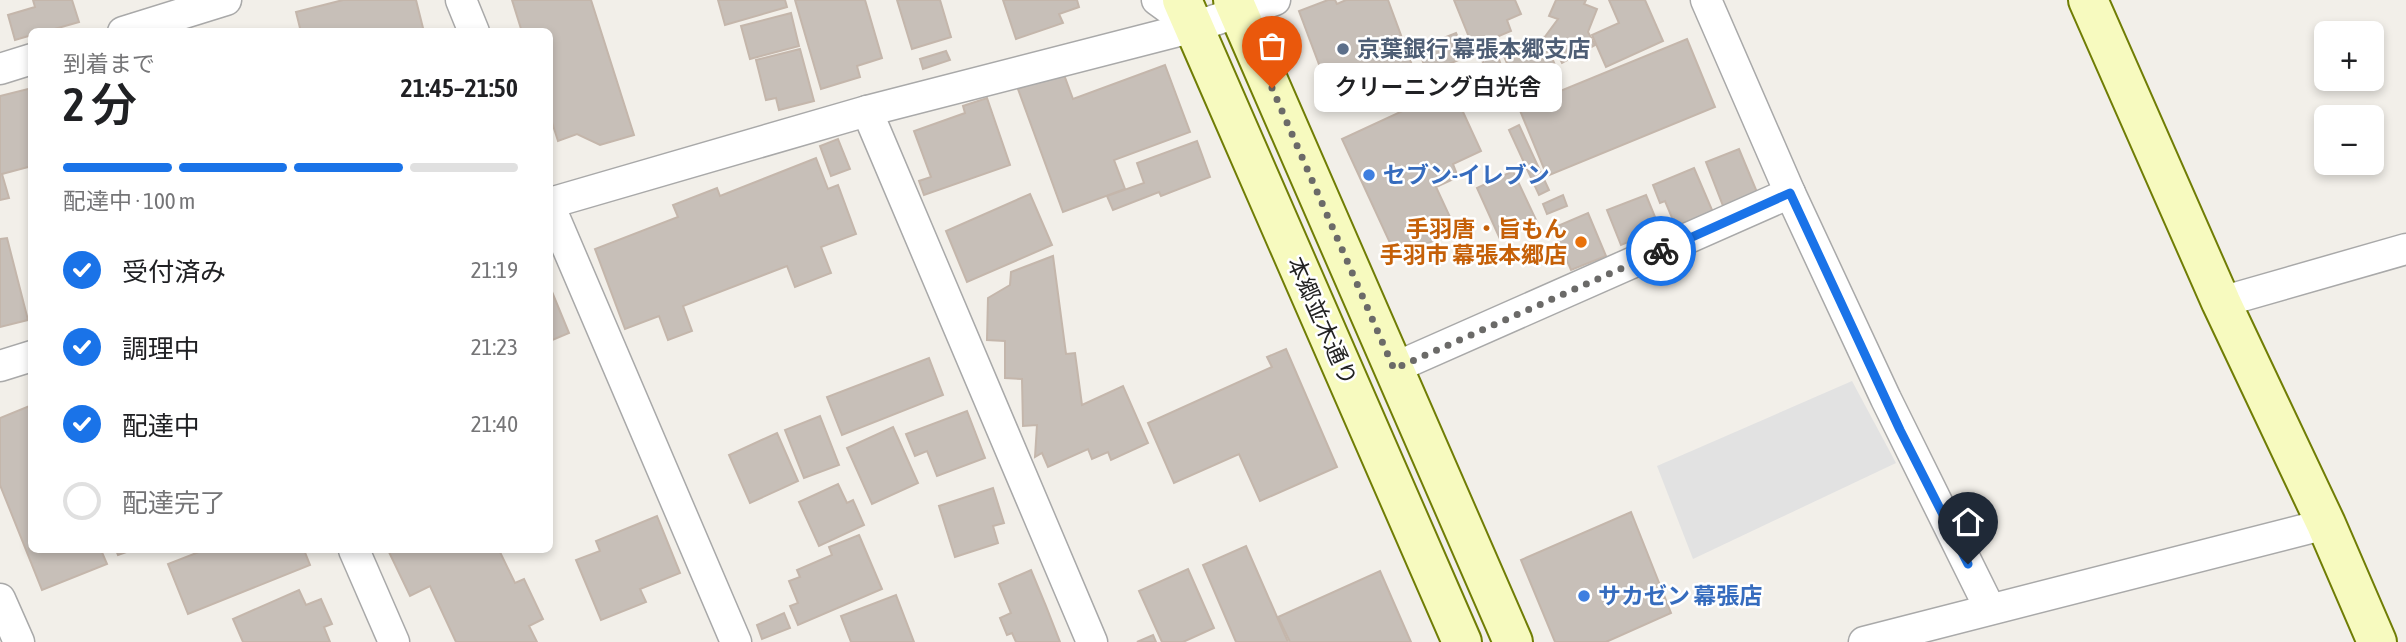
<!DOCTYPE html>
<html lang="ja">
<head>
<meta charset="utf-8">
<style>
	:root { --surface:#fff; --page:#f6f6f6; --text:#202124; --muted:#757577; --line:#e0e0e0; --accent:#1a73e8 }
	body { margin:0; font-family:"Asap Condensed","Noto Sans JP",sans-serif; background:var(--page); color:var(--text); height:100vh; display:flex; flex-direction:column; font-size:26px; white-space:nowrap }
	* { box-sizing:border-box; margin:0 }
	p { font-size:23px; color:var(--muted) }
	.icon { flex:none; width:38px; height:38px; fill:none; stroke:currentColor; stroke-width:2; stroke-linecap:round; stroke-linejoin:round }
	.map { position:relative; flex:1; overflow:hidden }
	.sheet { position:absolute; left:28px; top:28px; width:525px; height:525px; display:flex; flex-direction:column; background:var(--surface); border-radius:10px; box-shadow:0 4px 10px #0003 }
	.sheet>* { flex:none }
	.controls { position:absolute; left:2314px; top:21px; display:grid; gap:14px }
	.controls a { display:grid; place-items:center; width:70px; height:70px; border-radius:10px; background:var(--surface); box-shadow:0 4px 10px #0003; font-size:35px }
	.pin { position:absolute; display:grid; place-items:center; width:60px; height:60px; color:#fff; margin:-72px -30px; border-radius:50% 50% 50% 0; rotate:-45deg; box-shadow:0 0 7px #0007 }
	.pin .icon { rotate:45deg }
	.courier { position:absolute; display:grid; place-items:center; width:70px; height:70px; margin:-35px; border:5px solid #1a73e8; border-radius:50%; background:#fff; color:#222; box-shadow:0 2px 9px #0007 }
	.bubble { position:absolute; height:49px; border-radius:10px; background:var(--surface); box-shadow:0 4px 10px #0003; font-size:23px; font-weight:600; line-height:49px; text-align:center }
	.headline em { font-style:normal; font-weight:600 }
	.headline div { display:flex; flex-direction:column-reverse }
	.headline { display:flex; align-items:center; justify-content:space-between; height:119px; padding:0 35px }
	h1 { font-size:46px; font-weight:600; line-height:52px }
	.bar { display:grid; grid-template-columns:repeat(4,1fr); gap:10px 7px; align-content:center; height:84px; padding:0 35px }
	.bar i { height:9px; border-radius:5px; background:var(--line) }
	.bar .current { background:var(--accent) }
	.bar p { grid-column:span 4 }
	ol { padding:0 35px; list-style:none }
	li { display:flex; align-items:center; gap:21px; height:77px }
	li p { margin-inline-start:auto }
	li .icon { padding:7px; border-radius:50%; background:var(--accent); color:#fff; stroke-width:4 }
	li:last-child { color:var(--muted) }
	li i { width:38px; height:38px; border:4px solid var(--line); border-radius:50% }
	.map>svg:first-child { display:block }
	.parking { fill:#e2e2e2 }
	.building { fill:#c7bfb8; stroke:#c4b6ab; stroke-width:2 }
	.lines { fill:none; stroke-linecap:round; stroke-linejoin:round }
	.street-casing { stroke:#a9a9a9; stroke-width:33 }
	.secondary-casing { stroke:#707d05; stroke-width:42 }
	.street { stroke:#fff; stroke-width:30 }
	.secondary { stroke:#f7fabf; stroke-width:38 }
	.done { stroke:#6b6a68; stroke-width:7; stroke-dasharray:0 12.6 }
	.route { stroke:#1a73e8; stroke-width:9 }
	.service-dot { fill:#5c6f8a; stroke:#fff; stroke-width:2.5 }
	.shop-dot { fill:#3f7fe0; stroke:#fff; stroke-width:2.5 }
	.food-dot { fill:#e8710a; stroke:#fff; stroke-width:2.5 }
	.labels { text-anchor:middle; stroke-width:5; stroke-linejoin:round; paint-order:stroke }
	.service-label { font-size:23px; font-weight:bold; fill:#4e5e75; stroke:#fff; text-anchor:start }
	.shop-label { font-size:23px; font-weight:bold; fill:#366cbe; stroke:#fff; text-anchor:start }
	.food-label { font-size:23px; font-weight:bold; fill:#c56008; stroke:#fff; text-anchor:end }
	.street-label { font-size:23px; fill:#222; stroke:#fff }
</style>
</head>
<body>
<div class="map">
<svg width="2406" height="642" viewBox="0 0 2406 642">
	<rect width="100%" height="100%" fill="#f2efe9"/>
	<!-- parking -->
	<polygon class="parking" points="1852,381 1896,463 1693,559 1657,466"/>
	<!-- building -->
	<g class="building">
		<polygon points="33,0 72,0 79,22 44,32 32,32 32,35 15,40 8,15 35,7"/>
		<polygon points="343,0 416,0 424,32 301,32 296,12"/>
		<polygon points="512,0 591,0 634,135 600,145 577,134 558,141 550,116 550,32 522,32"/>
		<polygon points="718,0 785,0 787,7 725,25"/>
		<polygon points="795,0 865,0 882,58 857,66 860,77 821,89"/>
		<polygon points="897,0 940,0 951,37 912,49"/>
		<polygon points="1003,0 1077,0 1079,7 1059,14 1063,23 1016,39"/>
		<polygon points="1328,0 1335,0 1337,4 1346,0 1388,0 1416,76 1335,107 1299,11"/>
		<polygon points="1454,0 1515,0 1521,14 1507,20 1511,31 1473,47"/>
		<polygon points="1556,0 1586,0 1584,4 1597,9 1588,32 1595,45 1562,63 1553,45 1544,38 1558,19 1549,16"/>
		<polygon points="1609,0 1645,0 1663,41 1606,67 1592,35 1619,23"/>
		<polygon points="791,13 799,46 750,59 741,26"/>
		<polygon points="1456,33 1466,57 1427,73 1418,48"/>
		<polygon points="1543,37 1555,65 1515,82 1503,54"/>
		<polygon points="1687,39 1715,107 1547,176 1519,108"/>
		<polygon points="1494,46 1508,84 1493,90 1479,52"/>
		<polygon points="800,49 814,101 779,110 776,98 766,100 756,60"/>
		<polygon points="946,51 950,60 923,69 920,59"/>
		<polygon points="1165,65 1190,132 1114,160 1125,189 1063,212 1018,89 1063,72 1073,99"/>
		<polygon points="32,88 32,166 2,174 9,198 0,200 0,96"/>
		<polygon points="1452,88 1481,151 1453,164 1458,177 1436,187 1456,230 1397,258 1342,139"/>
		<polygon points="987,98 1010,165 924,195 919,181 931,177 914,131 965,113 963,106"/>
		<polygon points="1519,125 1549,190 1539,195 1509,130"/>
		<polygon points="838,139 850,169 831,176 820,146"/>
		<polygon points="1197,141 1210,177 1161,196 1159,192 1113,210 1107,196 1144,183 1137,163"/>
		<polygon points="1739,149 1759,197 1725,211 1706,162"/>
		<polygon points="816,158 828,189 838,185 856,234 821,247 831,273 795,287 787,266 683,306 692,331 668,340 659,316 625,329 595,249 678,217 673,205 717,188 720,196"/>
		<polygon points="1694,168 1715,217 1678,232 1665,201 1660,203 1653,185"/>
		<polygon points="1513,171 1537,222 1500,239 1477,188"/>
		<polygon points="1030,194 1052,245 967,282 946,231"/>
		<polygon points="1563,195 1567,206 1547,214 1543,204"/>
		<polygon points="1646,195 1664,239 1632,252 1628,242 1621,245 1607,210"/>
		<polygon points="1588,213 1606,256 1571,270 1553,228"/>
		<polygon points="7,238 28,320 0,327 0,239"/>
		<polygon points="1053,256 1066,354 1075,353 1082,405 1123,386 1148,443 1111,460 1108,452 1092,459 1088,449 1048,467 1042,453 1035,457 1037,425 1023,426 1022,379 1005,378 1005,341 987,340 988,298 1010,285 1011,272"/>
		<polygon points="550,287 569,333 550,341"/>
		<polygon points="1286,349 1337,467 1260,501 1239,454 1174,483 1148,423 1272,367 1267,357"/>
		<polygon points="929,358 943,395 842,435 827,397"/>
		<polygon points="32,405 32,550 101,550 107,564 42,590 0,485 0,418"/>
		<polygon points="967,411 985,458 937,476 927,451 915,456 906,434"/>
		<polygon points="820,416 839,465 804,478 785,430"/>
		<polygon points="893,427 918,483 872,504 847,448"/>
		<polygon points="777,433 798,481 750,503 729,455"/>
		<polygon points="838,484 847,503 853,500 864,525 819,546 799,502"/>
		<polygon points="993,488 1004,523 993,526 998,543 955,557 939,506"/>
		<polygon points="1631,512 1671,613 1606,642 1555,642 1521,560"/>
		<polygon points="657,516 680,573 640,589 646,602 601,620 576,560 600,551 596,541"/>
		<polygon points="859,535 882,589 798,625 790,606 798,603 789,581 800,577 797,570 832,555 829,547"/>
		<polygon points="1246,546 1288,642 1236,642 1203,565"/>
		<polygon points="116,550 132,550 118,555"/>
		<polygon points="204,550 304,550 310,565 188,614 168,564"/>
		<polygon points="388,550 499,550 515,583 524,579 543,619 529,626 537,642 456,642 430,586 410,596"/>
		<polygon points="1188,569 1214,628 1183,642 1162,642 1139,591"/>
		<polygon points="1031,570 1046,606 1060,642 1016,642 1012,633 1007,635 1000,618 1011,613 999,584"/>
		<polygon points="1380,571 1411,642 1290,642 1278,617"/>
		<polygon points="299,590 306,605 321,599 332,624 324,627 330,642 243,642 233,619"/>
		<polygon points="896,595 914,642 851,642 841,616"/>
		<polygon points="784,613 790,628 762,639 757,625"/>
		<polygon points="1153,635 1156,642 1137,642"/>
	</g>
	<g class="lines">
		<defs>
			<g id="street">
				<polyline points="461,0 474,32"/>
				<polyline points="1157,0 1194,27"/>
				<polyline points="1706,0 1790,193 1886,399 1990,609"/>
				<polyline points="123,32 226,0"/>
				<polyline points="0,69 32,59"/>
				<polyline points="867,111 1092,642"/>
				<polyline points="550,203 867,111 1194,27 1275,0"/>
				<polyline points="550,207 736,642"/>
				<polyline points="2221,302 2406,249"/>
				<polyline points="0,366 32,356"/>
				<polyline points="1394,368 1790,193"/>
				<polyline points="354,550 394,642"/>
				<polyline points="0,599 19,642"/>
				<polyline points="1864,642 2326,524"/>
			</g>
			<g id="secondary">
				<polyline points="1182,0 1462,642"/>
				<polyline points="1233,0 1513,642"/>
				<polyline points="2088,0 2221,302 2326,524 2377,642"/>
			</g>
		</defs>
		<!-- street casing -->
		<use href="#street" class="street-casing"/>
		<!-- secondary casing -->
		<use href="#secondary" class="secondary-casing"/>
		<!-- street -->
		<use href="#street" class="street"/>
		<!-- secondary -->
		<use href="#secondary" class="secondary"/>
	</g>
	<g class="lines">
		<!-- done -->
		<polyline class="done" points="1272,88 1394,369 1661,251"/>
		<!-- route -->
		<polyline class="route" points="1661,251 1790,193 1900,430 1968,564"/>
	</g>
	<!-- markers -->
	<circle class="service-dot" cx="1343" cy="49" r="7"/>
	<g class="shop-dot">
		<circle cx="1369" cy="175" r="7"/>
		<circle cx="1584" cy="596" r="7"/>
	</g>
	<circle class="food-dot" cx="1581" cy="242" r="7"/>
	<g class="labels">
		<!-- service labels -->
		<g class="service-label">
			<text x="1357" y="57">京葉銀行 幕張本郷支店</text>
		</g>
		<!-- shop labels -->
		<g class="shop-label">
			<text x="1383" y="183">セブン-イレブン</text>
			<text x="1598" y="604">サカゼン 幕張店</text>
		</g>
		<!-- food labels -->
		<g class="food-label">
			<text x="1567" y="237">手羽唐・旨もん<tspan x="1567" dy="26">手羽市 幕張本郷店</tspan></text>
		</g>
		<!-- street labels -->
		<g class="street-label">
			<text transform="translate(1322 321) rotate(66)" y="8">本郷並木通り</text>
		</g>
	</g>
</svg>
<div class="controls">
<a>+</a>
<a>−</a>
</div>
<div class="pin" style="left:1272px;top:88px;background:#ea580c"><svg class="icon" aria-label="bag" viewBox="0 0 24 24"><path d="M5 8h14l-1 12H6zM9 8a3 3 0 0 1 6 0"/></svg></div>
<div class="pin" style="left:1968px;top:564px;background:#1f2937"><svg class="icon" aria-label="home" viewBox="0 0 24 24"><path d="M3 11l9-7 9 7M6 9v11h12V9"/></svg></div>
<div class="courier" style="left:1661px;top:251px"><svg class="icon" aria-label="bike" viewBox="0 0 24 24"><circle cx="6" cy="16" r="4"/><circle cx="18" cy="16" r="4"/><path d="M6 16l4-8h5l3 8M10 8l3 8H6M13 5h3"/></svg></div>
<div class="bubble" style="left:1314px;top:63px;width:248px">クリーニング白光舎</div>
<section class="sheet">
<div class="headline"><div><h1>2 分</h1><p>到着まで</p></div><em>21:45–21:50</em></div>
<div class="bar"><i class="current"></i><i class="current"></i><i class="current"></i><i></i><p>配達中 · 100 m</p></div>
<ol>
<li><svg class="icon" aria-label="check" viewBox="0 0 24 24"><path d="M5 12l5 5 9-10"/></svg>受付済み<p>21:19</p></li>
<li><svg class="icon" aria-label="check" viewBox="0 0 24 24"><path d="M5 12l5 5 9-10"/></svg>調理中<p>21:23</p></li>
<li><svg class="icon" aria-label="check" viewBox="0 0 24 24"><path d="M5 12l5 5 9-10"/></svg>配達中<p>21:40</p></li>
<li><i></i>配達完了</li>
</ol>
</section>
</div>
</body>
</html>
